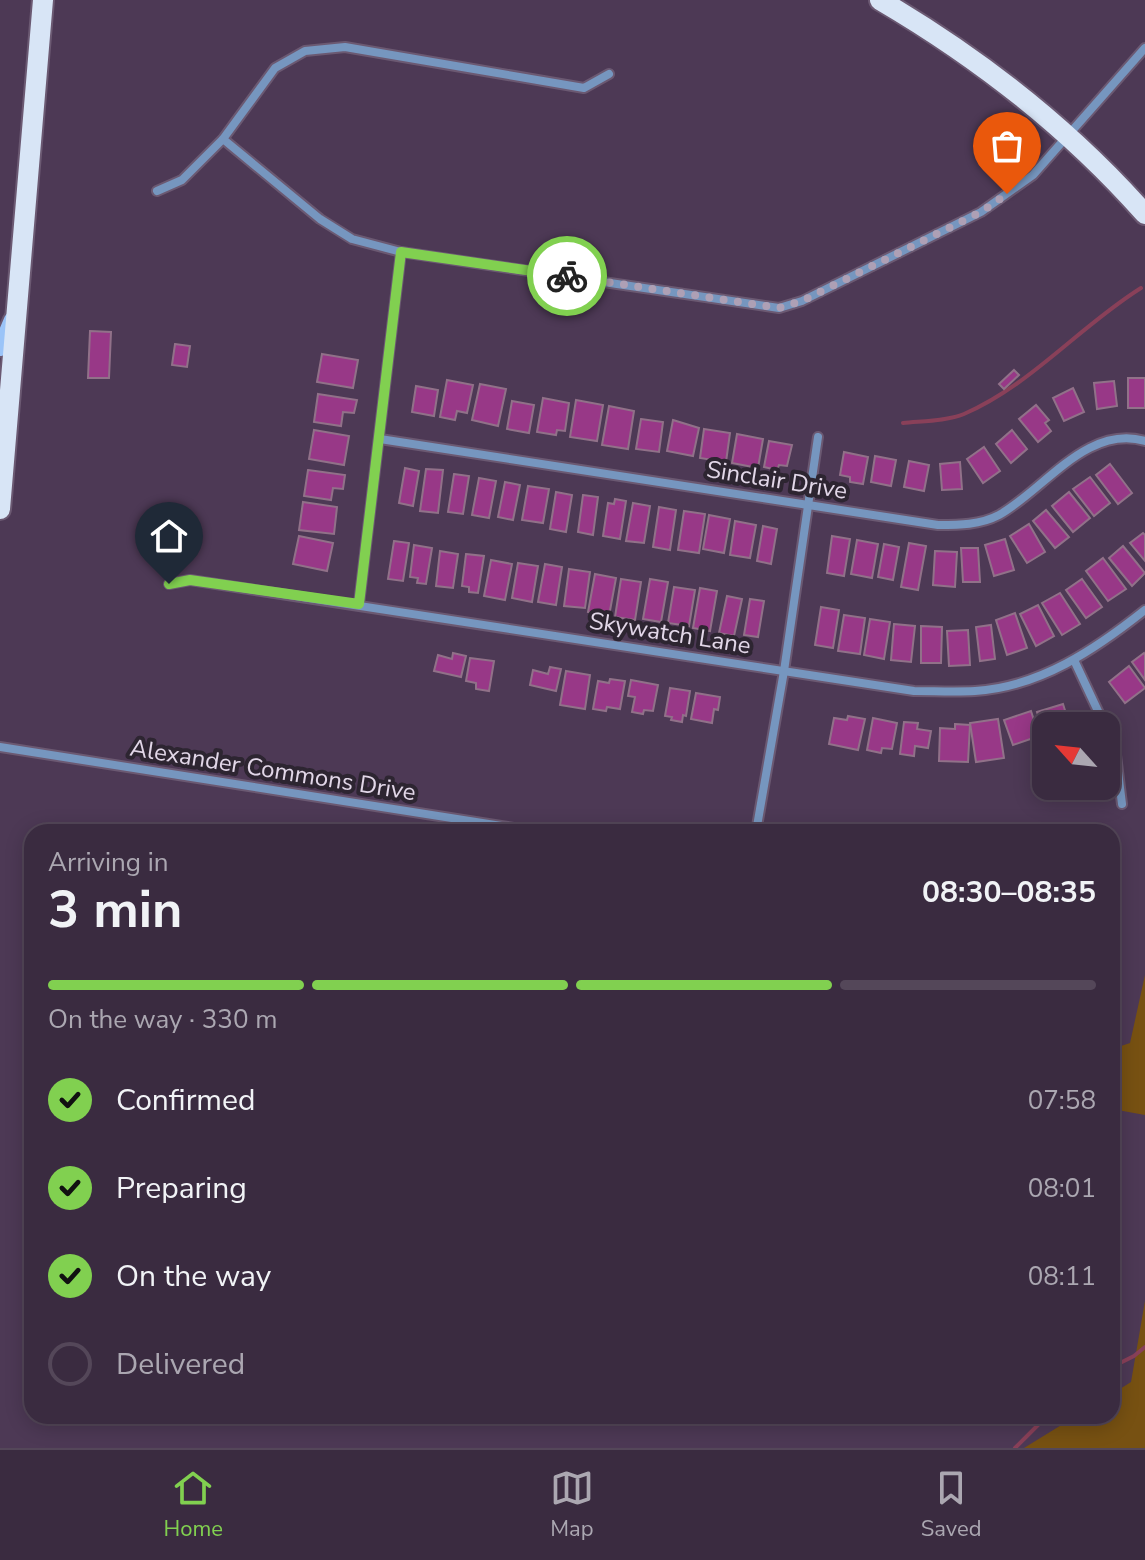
<!DOCTYPE html>
<html lang="en">
<head>
<meta charset="utf-8">
<style>
	:root { --surface:#3a2b40; --page:#45374b; --text:#f1f3f6; --muted:#aba7b1; --line:#544759; --accent:#81d050 }
	body { margin:0; font-family:"Nunito Sans",sans-serif; background:var(--page); color:var(--text); height:100vh; display:flex; flex-direction:column; font-size:30px; white-space:nowrap }
	* { box-sizing:border-box; margin:0 }
	p { font-size:26px; color:var(--muted) }
	.icon { flex:none; width:44px; height:44px; fill:none; stroke:currentColor; stroke-width:2; stroke-linecap:round; stroke-linejoin:round }
	.map { position:relative; flex:1; overflow:hidden }
	.drawer { position:absolute; left:24px; top:824px; width:1096px; height:600px; display:flex; flex-direction:column; background:var(--surface); border-radius:24px; box-shadow:0 4px 20px #0003,0 0 0 2px var(--line) }
	.drawer>* { flex:none }
	.needle { width:52px; rotate:297deg }
	.tools { position:absolute; left:1032px; top:712px; display:grid; gap:16px }
	.tools a { display:grid; place-items:center; width:88px; height:88px; border-radius:16px; background:var(--surface); box-shadow:0 4px 20px #0003,0 0 0 2px var(--line); font-size:40px }
	.pin { position:absolute; display:grid; place-items:center; width:68px; height:68px; color:#fff; margin:-82px -34px; border-radius:50% 50% 50% 0; rotate:-45deg; box-shadow:0 0 8px #0007 }
	.pin .icon { rotate:45deg }
	.courier { position:absolute; display:grid; place-items:center; width:80px; height:80px; margin:-40px; border:6px solid #81d050; border-radius:50%; background:#fff; color:#222; box-shadow:0 2px 10px #0007 }
	.headline em { font-style:normal; font-weight:700 }
	.headline div { display:flex; flex-direction:column-reverse }
	.headline { display:flex; align-items:center; justify-content:space-between; height:136px; padding:0 24px }
	h1 { font-size:52px; font-weight:700; line-height:60px }
	.bar { display:grid; grid-template-columns:repeat(4,1fr); gap:12px 8px; align-content:center; height:96px; padding:0 24px }
	.bar i { height:10px; border-radius:6px; background:var(--line) }
	.bar .active { background:var(--accent) }
	.bar p { grid-column:span 4 }
	ol { padding:0 24px; list-style:none }
	li { display:flex; align-items:center; gap:24px; height:88px }
	li p { margin-inline-start:auto }
	li .icon { padding:8px; border-radius:50%; background:var(--accent); color:#111; stroke-width:4 }
	li:last-child { color:var(--muted) }
	li i { width:44px; height:44px; border:4px solid var(--line); border-radius:50% }
	.menu { display:flex; justify-content:space-around; align-items:center; height:112px; border-top:2px solid var(--line); background:var(--surface); font-size:22px; color:var(--muted) }
	.menu a { display:grid; justify-items:center; gap:4px }
	.menu .active { color:var(--accent) }
	.map>svg:first-child { display:block }
	.green { fill:#775112 }
	.lines { fill:none; stroke-linecap:round; stroke-linejoin:round }
	.stream { stroke:#894059; stroke-width:4 }
	.building { fill:#983887; stroke:#917189; stroke-width:2 }
	.street-casing { stroke:#6b5972; stroke-width:12 }
	.secondary-casing { stroke:#6b5972; stroke-width:20 }
	.primary-casing { stroke:#6b5972; stroke-width:24 }
	.street { stroke:#7696bf; stroke-width:8 }
	.secondary { stroke:#9bc4f8; stroke-width:16 }
	.primary { stroke:#d8e5f6; stroke-width:20 }
	.done { stroke:#aea0b5; stroke-width:8; stroke-dasharray:0 14.4 }
	.route { stroke:#81d050; stroke-width:10 }
	.labels { text-anchor:middle; stroke-width:8; stroke-linejoin:round; paint-order:stroke }
	.street-label { font-size:24px; fill:#e2d7e8; stroke:#2d2531 }
</style>
</head>
<body>
<div class="map">
<svg width="1145" height="1448" viewBox="0 0 1145 1448">
	<rect width="100%" height="100%" fill="#4d3955"/>
	<!-- green -->
	<g class="green">
		<polygon points="1145,975 1145,1115 1112,1109 1112,1049 1130,1043"/>
		<polygon points="1145,1301 1145,1448 1024,1448 1076,1416 1112,1416 1112,1394 1131,1382"/>
	</g>
	<g class="lines">
		<!-- stream -->
		<g class="stream">
			<path d="M903,423c19,-2 44,-2 61,-9 67,-29 116,-88 177,-126"/>
			<polyline points="1112,1367 1134,1356 1145,1347"/>
			<polyline points="1015,1448 1047,1416"/>
		</g>
	</g>
	<!-- building -->
	<g class="building">
		<polygon points="90,331 111,332 109,378 88,378"/>
		<polygon points="175,344 190,346 187,367 172,365"/>
		<polygon points="322,354 358,360 353,388 317,382"/>
		<polygon points="1014,370 1019,375 1004,389 999,384"/>
		<rect x="1128" y="378" width="17" height="30"/>
		<polygon points="447,380 473,385 467,413 457,411 455,420 440,417"/>
		<polygon points="1114,381 1117,406 1097,409 1094,383"/>
		<polygon points="480,384 506,389 498,426 472,420"/>
		<polygon points="416,386 438,390 434,416 412,412"/>
		<polygon points="1073,388 1084,412 1064,421 1053,398"/>
		<polygon points="318,394 357,400 354,413 343,412 341,426 314,422"/>
		<polygon points="543,398 569,403 565,431 557,430 556,435 537,432"/>
		<polygon points="576,400 603,405 597,441 570,437"/>
		<polygon points="512,401 534,405 529,433 507,429"/>
		<polygon points="1036,405 1049,420 1045,423 1051,431 1038,442 1019,419"/>
		<polygon points="609,406 634,411 628,449 602,445"/>
		<polygon points="641,419 663,422 659,452 636,449"/>
		<polygon points="673,420 699,428 693,456 667,451"/>
		<polygon points="704,429 730,433 726,462 700,458"/>
		<polygon points="314,430 349,436 344,465 309,459"/>
		<polygon points="1012,430 1027,449 1011,463 996,444"/>
		<polygon points="737,434 763,439 758,468 732,463"/>
		<polygon points="769,441 792,445 787,466 779,465 777,470 764,467"/>
		<polygon points="984,447 1000,471 983,483 967,459"/>
		<polygon points="844,452 868,457 863,484 850,482 850,477 840,475"/>
		<polygon points="875,456 896,460 891,486 871,482"/>
		<polygon points="909,461 929,465 924,491 904,487"/>
		<polygon points="960,462 962,489 942,490 940,464"/>
		<polygon points="1110,464 1132,493 1118,504 1096,475"/>
		<polygon points="405,468 419,471 413,506 399,503"/>
		<polygon points="426,469 443,470 438,513 420,511"/>
		<polygon points="308,470 345,475 343,489 333,488 331,500 304,496"/>
		<polygon points="454,474 469,476 463,514 448,512"/>
		<polygon points="1090,477 1110,503 1094,516 1073,489"/>
		<polygon points="479,478 496,481 489,518 472,515"/>
		<polygon points="505,482 520,485 513,520 498,517"/>
		<polygon points="528,486 549,489 543,523 522,520"/>
		<polygon points="556,492 572,495 566,532 550,529"/>
		<polygon points="1069,492 1090,518 1073,532 1052,506"/>
		<polygon points="583,495 598,497 593,535 578,532"/>
		<polygon points="615,499 626,501 620,539 603,536 608,503 614,504"/>
		<polygon points="303,502 337,507 334,534 299,530"/>
		<polygon points="633,503 650,506 644,543 626,541"/>
		<polygon points="659,507 676,510 670,550 653,547"/>
		<polygon points="1046,510 1069,537 1055,548 1033,521"/>
		<polygon points="684,511 705,514 699,553 678,550"/>
		<polygon points="709,515 730,519 724,553 703,549"/>
		<polygon points="735,521 756,525 750,558 730,555"/>
		<polygon points="1029,524 1045,552 1027,563 1010,536"/>
		<polygon points="763,526 777,529 771,564 757,561"/>
		<polygon points="1143,533 1145,535 1145,561 1130,543"/>
		<polygon points="299,536 333,543 327,571 293,564"/>
		<polygon points="832,536 850,539 844,576 827,573"/>
		<polygon points="1005,539 1014,570 994,576 985,545"/>
		<polygon points="857,540 878,544 872,578 851,574"/>
		<polygon points="394,541 409,543 403,581 388,579"/>
		<polygon points="909,543 926,546 918,590 901,587"/>
		<polygon points="884,544 899,547 893,580 878,577"/>
		<polygon points="414,545 432,548 426,584 417,583 418,578 410,577"/>
		<polygon points="1123,546 1145,573 1132,586 1109,558"/>
		<polygon points="961,548 978,548 980,582 963,582"/>
		<polygon points="440,551 458,554 453,588 436,586"/>
		<polygon points="935,551 957,552 955,587 933,585"/>
		<polygon points="466,554 484,556 478,593 469,592 469,587 462,586"/>
		<polygon points="1103,558 1126,589 1108,601 1086,571"/>
		<polygon points="491,560 512,564 505,600 484,596"/>
		<polygon points="518,563 538,566 532,602 512,598"/>
		<polygon points="545,564 562,567 556,605 538,602"/>
		<polygon points="569,569 590,572 585,608 564,606"/>
		<polygon points="595,574 616,578 609,616 588,612"/>
		<polygon points="621,579 641,582 635,620 615,617"/>
		<polygon points="650,579 668,582 661,622 643,619"/>
		<polygon points="1082,579 1102,607 1086,618 1066,590"/>
		<polygon points="674,587 695,590 689,626 668,623"/>
		<polygon points="700,588 717,591 710,631 693,628"/>
		<polygon points="1060,593 1080,624 1062,635 1042,603"/>
		<polygon points="727,596 742,599 734,636 719,633"/>
		<polygon points="750,599 764,601 758,637 744,635"/>
		<polygon points="1038,605 1054,636 1036,646 1020,614"/>
		<polygon points="821,607 839,610 833,648 815,645"/>
		<polygon points="1015,613 1027,648 1007,655 996,620"/>
		<polygon points="844,615 865,618 860,654 838,651"/>
		<polygon points="870,619 890,622 884,659 864,655"/>
		<polygon points="894,624 915,626 911,662 891,660"/>
		<polygon points="991,625 995,659 980,661 976,627"/>
		<polygon points="921,626 942,627 941,663 921,663"/>
		<polygon points="968,630 970,665 949,666 947,631"/>
		<polygon points="453,653 466,656 461,677 434,671 438,655 452,659"/>
		<polygon points="1144,653 1145,655 1145,680 1132,662"/>
		<polygon points="470,658 494,661 489,691 476,689 476,683 466,681"/>
		<polygon points="1129,666 1145,688 1125,703 1109,682"/>
		<polygon points="550,667 561,669 556,691 530,685 533,670 548,674"/>
		<polygon points="566,671 590,675 585,709 560,705"/>
		<polygon points="610,679 625,681 620,709 607,707 606,711 593,709 598,681 609,683"/>
		<polygon points="631,680 658,685 653,711 644,710 643,714 632,712 635,697 628,696"/>
		<polygon points="670,688 690,691 686,716 683,715 682,722 671,720 672,717 665,716"/>
		<polygon points="696,693 720,697 718,710 714,709 712,723 691,719"/>
		<polygon points="1063,704 1070,726 1046,726 1045,738 1037,712"/>
		<polygon points="1031,711 1039,736 1013,745 1004,720"/>
		<polygon points="848,716 865,719 858,750 829,744 834,718 847,720"/>
		<polygon points="873,718 897,723 892,749 882,748 881,753 867,750"/>
		<polygon points="998,719 1004,758 976,762 970,723"/>
		<polygon points="904,722 918,723 917,729 931,731 928,748 915,746 914,756 900,754"/>
		<polygon points="955,724 970,725 968,762 939,761 940,728 955,729"/>
	</g>
	<g class="lines">
		<defs>
			<g id="street">
				<polyline points="223,139 320,219 352,239 401,252 779,308 802,301 981,212 1033,175 1145,48"/>
				<polyline points="157,191 182,180 223,139 275,68 305,51 345,47 584,88 609,74"/>
				<path d="M380,439l558,86c21,0 42,0 61,-10 45,-25 88,-91 146,-74"/>
				<path d="M169,584l21,-4 724,111c20,0 41,1 61,0 65,-4 121,-42 170,-81"/>
				<polyline points="359,604 401,252"/>
				<polyline points="1074,660 1105,726"/>
				<polyline points="1106,728 1115,747 1122,804"/>
				<polyline points="0,747 540,832"/>
				<polyline points="756,832 784,671 818,437"/>
			</g>
			<polyline id="secondary" points="0,348 12,320"/>
			<g id="primary">
				<path d="M880,0c99,58 189,128 265,214"/>
				<polyline points="0,509 43,0"/>
			</g>
		</defs>
		<!-- street casing -->
		<use href="#street" class="street-casing"/>
		<!-- secondary casing -->
		<use href="#secondary" class="secondary-casing"/>
		<!-- primary casing -->
		<use href="#primary" class="primary-casing"/>
		<!-- street -->
		<use href="#street" class="street"/>
		<!-- secondary -->
		<use href="#secondary" class="secondary"/>
		<!-- primary -->
		<use href="#primary" class="primary"/>
	</g>
	<g class="lines">
		<!-- done -->
		<polyline class="done" points="567,276 779,308 802,301 981,212 1007,194"/>
		<!-- route -->
		<polyline class="route" points="169,584 190,580 359,604 401,252 567,276"/>
	</g>
	<g class="labels">
		<!-- street labels -->
		<g class="street-label">
			<text transform="translate(777 480) rotate(9)" y="8">Sinclair Drive</text>
			<text transform="translate(670 633) rotate(9)" y="8">Skywatch Lane</text>
			<text transform="translate(273 770) rotate(9)" y="8">Alexander Commons Drive</text>
		</g>
	</g>
</svg>
<div class="tools">
<a><svg class="needle" viewBox="-14 -14 28 28"><path d="M0-13l5 13h-10z" fill="#e53935"/><path d="M0 13l5-13h-10z" fill="#aba7b1"/></svg></a>
</div>
<div class="pin" style="left:1007px;top:194px;background:#ea580c"><svg class="icon" aria-label="bag" viewBox="0 0 24 24"><path d="M5 8h14l-1 12H6zM9 8a3 3 0 0 1 6 0"/></svg></div>
<div class="pin" style="left:169px;top:584px;background:#1f2937"><svg class="icon" aria-label="home" viewBox="0 0 24 24"><path d="M3 11l9-7 9 7M6 9v11h12V9"/></svg></div>
<div class="courier" style="left:567px;top:276px"><svg class="icon" aria-label="bike" viewBox="0 0 24 24"><circle cx="6" cy="16" r="4"/><circle cx="18" cy="16" r="4"/><path d="M6 16l4-8h5l3 8M10 8l3 8H6M13 5h3"/></svg></div>
<section class="drawer">
<div class="headline"><div><h1>3 min</h1><p>Arriving in</p></div><em>08:30–08:35</em></div>
<div class="bar"><i class="active"></i><i class="active"></i><i class="active"></i><i></i><p>On the way · 330 m</p></div>
<ol>
<li><svg class="icon" aria-label="check" viewBox="0 0 24 24"><path d="M5 12l5 5 9-10"/></svg>Confirmed<p>07:58</p></li>
<li><svg class="icon" aria-label="check" viewBox="0 0 24 24"><path d="M5 12l5 5 9-10"/></svg>Preparing<p>08:01</p></li>
<li><svg class="icon" aria-label="check" viewBox="0 0 24 24"><path d="M5 12l5 5 9-10"/></svg>On the way<p>08:11</p></li>
<li><i></i>Delivered</li>
</ol>
</section>
</div>
<nav class="menu">
<a class="active"><svg class="icon" aria-label="home" viewBox="0 0 24 24"><path d="M3 11l9-7 9 7M6 9v11h12V9"/></svg>Home</a>
<a><svg class="icon" aria-label="map" viewBox="0 0 24 24"><path d="M3 6l6-2 6 2 6-2v14l-6 2-6-2-6 2zM9 4v14M15 6v14"/></svg>Map</a>
<a><svg class="icon" aria-label="saved" viewBox="0 0 24 24"><path d="M7 4h10v16l-5-4-5 4z"/></svg>Saved</a>
</nav>
</body>
</html>
